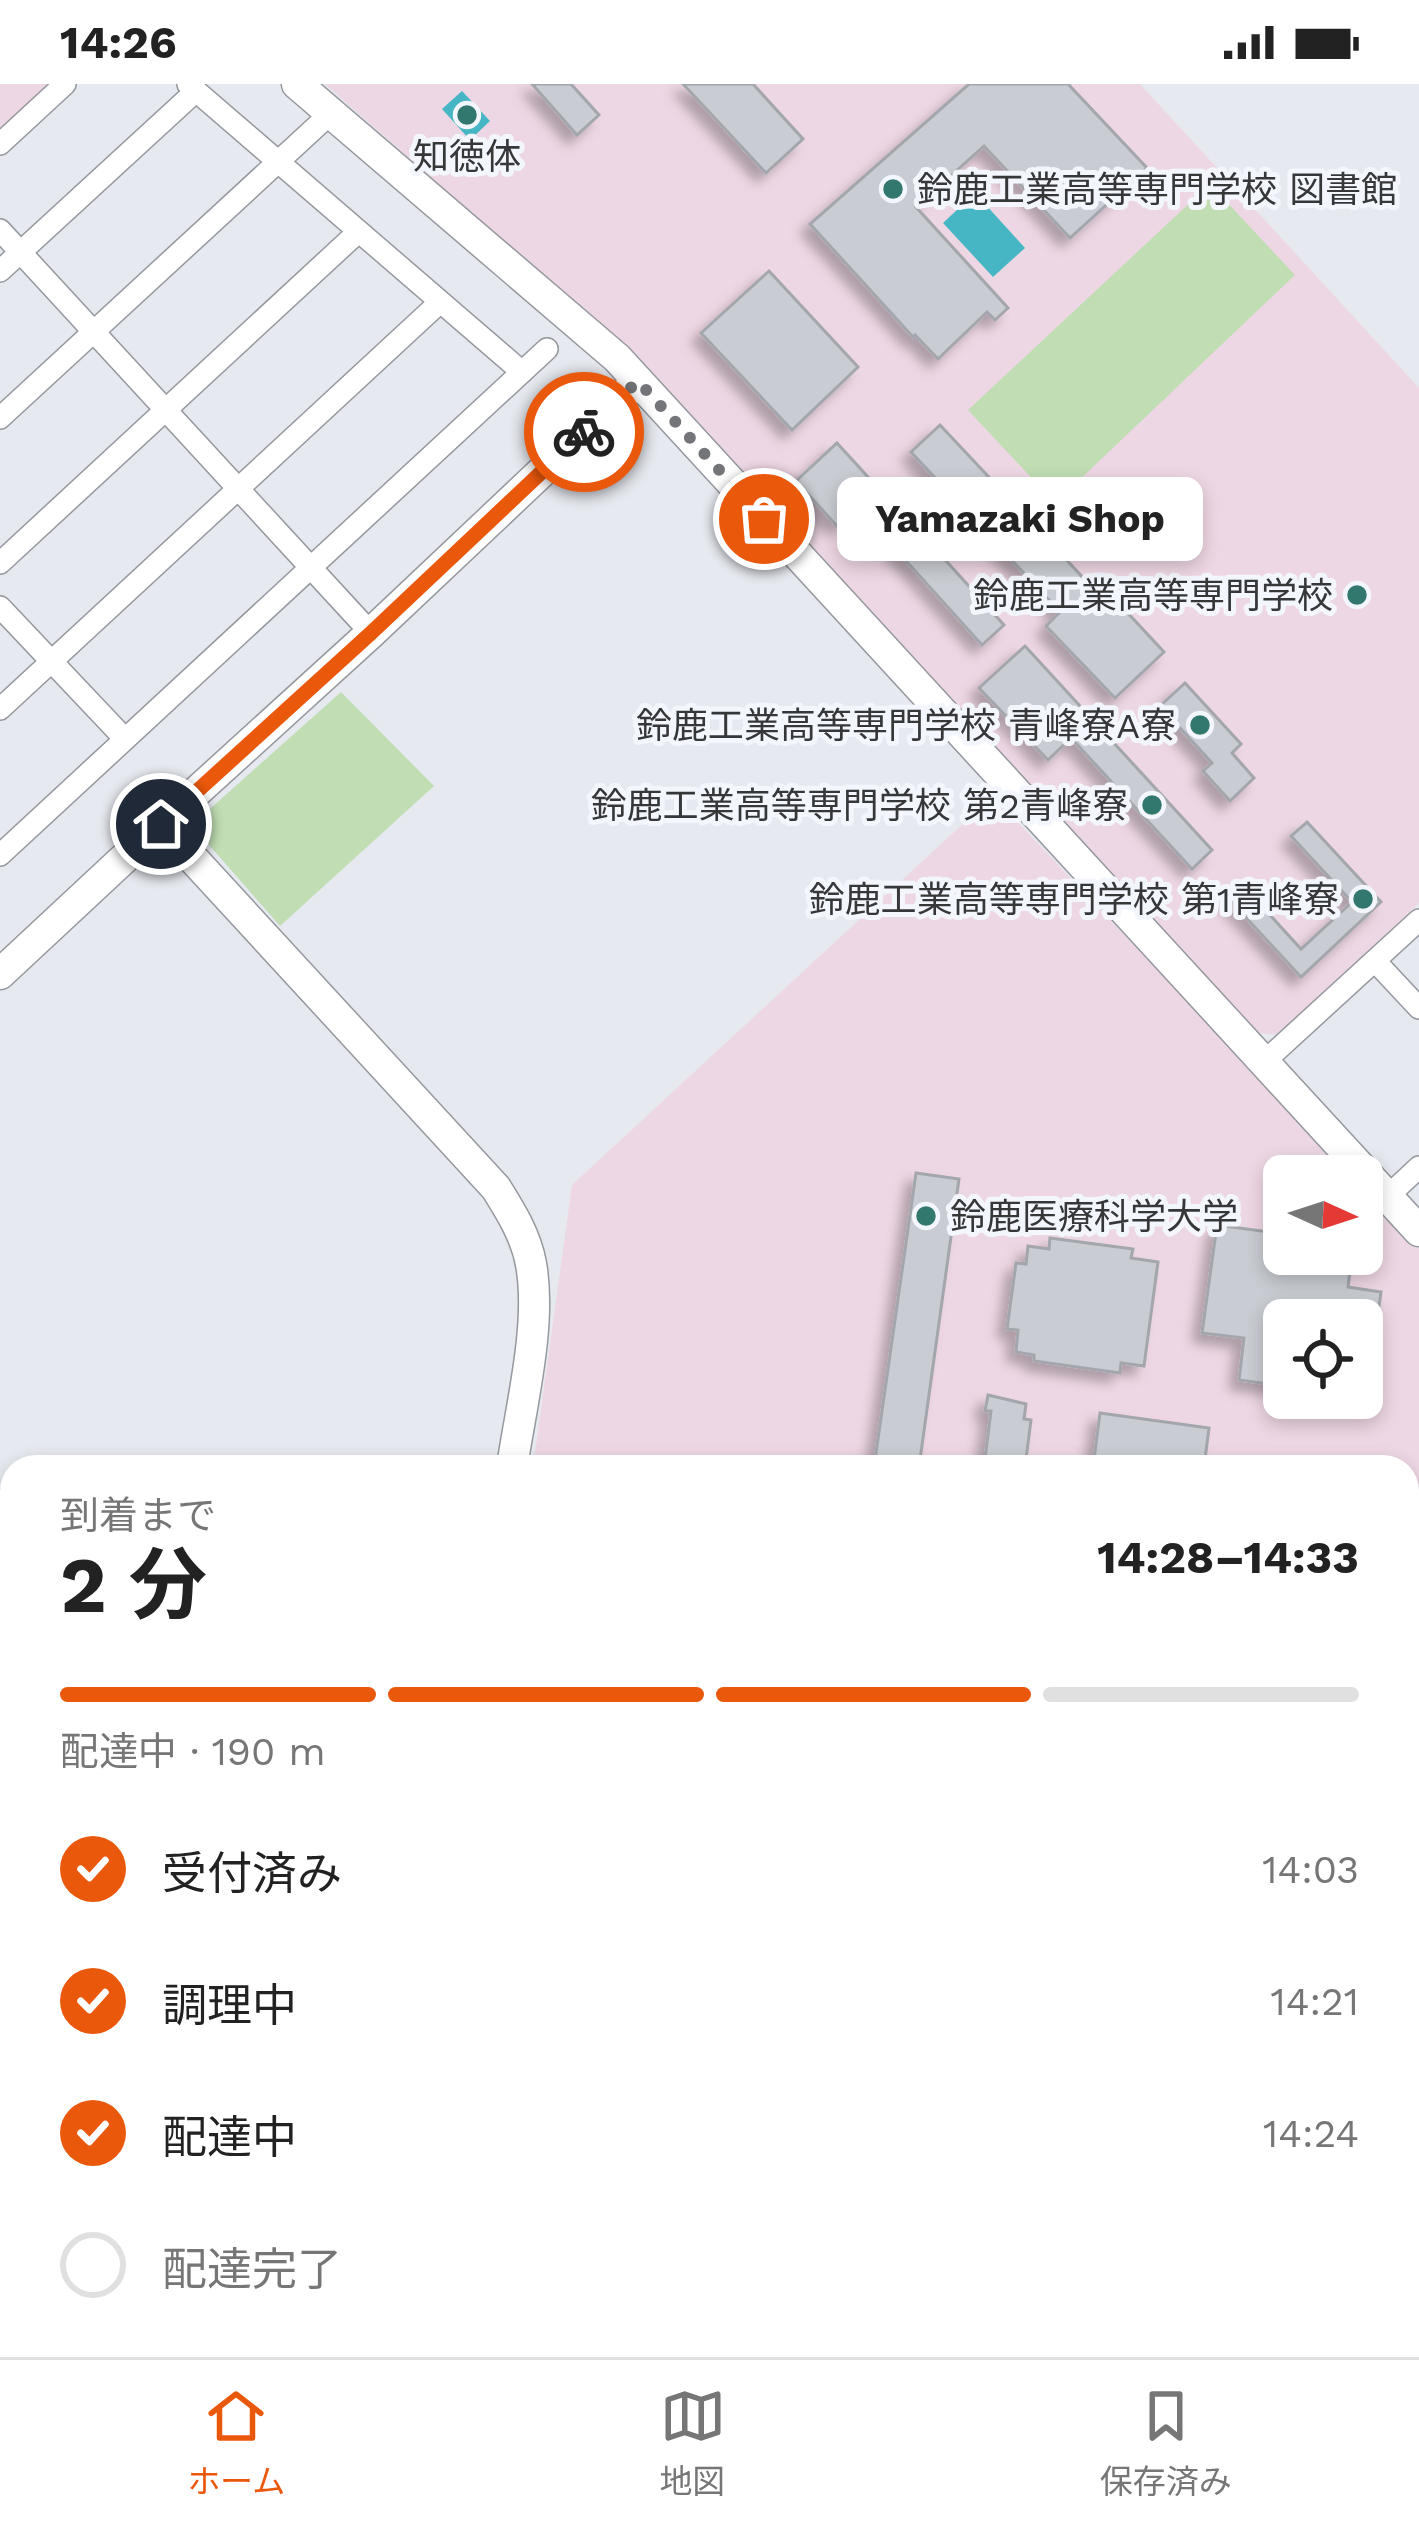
<!DOCTYPE html>
<html lang="ja">
<head>
<meta charset="utf-8">
<style>
	:root { --surface:#fff; --page:#f6f6f6; --text:#222; --muted:#767676; --line:#e0e0e0; --accent:#ea580c }
	body { margin:0; font-family:"Work Sans","Noto Sans JP",sans-serif; background:var(--page); color:var(--text); height:100vh; display:flex; flex-direction:column; font-size:45px; white-space:nowrap }
	* { box-sizing:border-box; margin:0 }
	p { font-size:39px; color:var(--muted) }
	.icon { flex:none; width:66px; height:66px; fill:none; stroke:currentColor; stroke-width:2; stroke-linecap:round; stroke-linejoin:round }
	.map { position:relative; flex:1; overflow:hidden }
	.panel { position:absolute; left:0px; top:1371px; width:1419px; height:903px; display:flex; flex-direction:column; background:var(--surface); border-radius:36px 36px 0 0; box-shadow:0 6px 18px #0003 }
	.panel>* { flex:none }
	.needle { width:78px; rotate:93deg }
	.buttons { position:absolute; left:1263px; top:1071px; display:grid; gap:24px }
	.buttons a { display:grid; place-items:center; width:120px; height:120px; border-radius:18px; background:var(--surface); box-shadow:0 6px 18px #0003; font-size:60px }
	.pin { position:absolute; display:grid; place-items:center; width:102px; height:102px; color:#fff; margin:-51px; border:6px solid #fff; border-radius:50%; box-shadow:0 3px 12px #0007 }
	.courier { position:absolute; display:grid; place-items:center; width:120px; height:120px; margin:-60px; border:9px solid #ea580c; border-radius:50%; background:#fff; color:#222; box-shadow:0 3px 15px #0007 }
	.bubble { position:absolute; height:84px; border-radius:18px; background:var(--surface); box-shadow:0 6px 18px #0003; font-size:39px; font-weight:700; line-height:84px; text-align:center }
	.headline em { font-style:normal; font-weight:700 }
	.headline div { display:flex; flex-direction:column-reverse }
	.headline { display:flex; align-items:center; justify-content:space-between; height:204px; padding:0 60px }
	h1 { font-size:78px; font-weight:700; line-height:90px }
	.bar { display:grid; grid-template-columns:repeat(4,1fr); gap:18px 12px; align-content:center; height:144px; padding:0 60px }
	.bar i { height:15px; border-radius:9px; background:var(--line) }
	.bar .selected { background:var(--accent) }
	.bar p { grid-column:span 4 }
	ol { padding:0 60px; list-style:none }
	li { display:flex; align-items:center; gap:36px; height:132px }
	li p { margin-inline-start:auto }
	li .icon { padding:12px; border-radius:50%; background:var(--accent); color:#fff; stroke-width:4 }
	li:last-child { color:var(--muted) }
	li i { width:66px; height:66px; border:6px solid var(--line); border-radius:50% }
	.status { display:flex; justify-content:space-between; align-items:center; height:84px; padding:0 60px; background:var(--surface); direction:ltr }
	.status svg { height:33px; fill:currentColor }
	.dock { display:flex; justify-content:space-around; align-items:center; height:168px; border-top:3px solid var(--line); background:var(--surface); font-size:33px; color:var(--muted) }
	.dock a { display:grid; justify-items:center; gap:6px }
	.dock .selected { color:var(--accent) }
	.map>svg:first-child { display:block }
	.education { fill:#eed7e4; fill-rule:evenodd }
	.green { fill:#c0ddb3 }
	.water { fill:#47b6c4 }
	.building { fill:#c9ccd2; stroke:#a3a6ac; stroke-width:3; filter:url(#shadow) }
	.lines { fill:none; stroke-linecap:round; stroke-linejoin:round }
	.street-casing { stroke:#95989e; stroke-width:24 }
	.secondary-casing { stroke:#95989e; stroke-width:33 }
	.highway-casing { stroke:#a06e7b; stroke-width:42 }
	.street { stroke:#fff; stroke-width:21 }
	.secondary { stroke:#fff; stroke-width:30 }
	.highway { stroke:#da8b9f; stroke-width:39 }
	.done { stroke:#737579; stroke-width:12; stroke-dasharray:0 21.6 }
	.route { stroke:#ea580c; stroke-width:15 }
	.poi-dot { fill:#32786f; stroke:#f3f6fc; stroke-width:4.5 }
	.labels { text-anchor:middle; stroke-width:10; stroke-linejoin:round; paint-order:stroke }
	.poi-label { font-size:36px; fill:#353739; stroke:#f3f6fc; text-anchor:end }
</style>
</head>
<body>
<div class="status"><b>14:26</b><svg viewBox="0 0 49 12"><path d="M0 12V9h3v3zM5 12V6h3v6zM10 12V3h3v9zM15 12V0h3v12zM26 1h20v11H26zM47 4h2v5h-2z"/></svg></div>
<div class="map">
<svg width="1419" height="2273" viewBox="0 0 1419 2273">
	<defs>
		<filter id="shadow"><feDropShadow dx="-9" dy="9" stdDeviation="6" flood-color="#0004"/></filter>
	</defs>
	<rect width="100%" height="100%" fill="#e6e9ef"/>
	<!-- education -->
	<g class="education">
		<polygon points="0,0 52,0 0,48"/>
		<polygon points="325,0 1140,0 1419,304 1419,819 1281,951 1257,949 628,267"/>
		<path d="M993,712l359,380h-68v78h78v-68l57,60v399l-12,-2v-176h-874l39,-282zM1284,1236h78v78h-78z"/>
	</g>
	<!-- green -->
	<g class="green">
		<polygon points="1210,100 1295,191 1055,419 968,326"/>
		<polygon points="341,608 434,702 280,842 203,754 202,732"/>
		<polygon points="1407,1662 1419,1664 1419,2023 1407,2024"/>
	</g>
	<!-- water -->
	<g class="water">
		<polygon points="462,7 490,37 470,56 442,25"/>
		<polygon points="975,109 1025,164 993,193 943,139"/>
	</g>
	<!-- building -->
	<g class="building">
		<polygon points="532,0 571,0 599,31 577,51"/>
		<polygon points="683,0 753,0 803,55 766,89"/>
		<polygon points="969,0 1068,0 1147,84 1070,154 984,62 916,123 1008,224 995,236 987,228 938,275 915,251 913,253 810,140"/>
		<polygon points="769,187 858,283 792,346 701,249"/>
		<polygon points="940,341 1090,501 1096,495 1164,568 1115,614 1046,542 1060,528 911,368"/>
		<polygon points="837,359 878,404 837,442 796,397"/>
		<polygon points="900,426 1004,541 982,561 879,447"/>
		<polygon points="1025,562 1212,766 1192,785 1071,654 1048,676 979,604"/>
		<polygon points="1185,599 1241,660 1232,669 1254,694 1230,717 1203,687 1212,679 1160,622"/>
		<polygon points="1307,738 1381,818 1301,893 1226,812 1240,798 1301,865 1352,818 1291,752"/>
		<polygon points="916,1089 959,1095 919,1383 874,1383"/>
		<polygon points="1217,1141 1284,1150 1284,1170 1321,1170 1321,1175 1351,1179 1348,1203 1381,1208 1372,1273 1362,1273 1362,1236 1284,1236 1284,1302 1239,1296 1244,1254 1202,1249"/>
		<polygon points="1050,1154 1133,1165 1131,1174 1158,1178 1144,1282 1121,1279 1120,1289 1034,1277 1034,1271 1016,1268 1018,1246 1007,1245 1016,1179 1026,1180 1028,1162 1049,1165"/>
		<polygon points="988,1311 1026,1320 1024,1335 1031,1336 1025,1383 984,1383 991,1327 985,1327"/>
		<polygon points="1100,1329 1209,1344 1204,1383 1093,1383"/>
	</g>
	<g class="lines">
		<defs>
			<g id="street">
				<polyline points="188,0 522,288"/>
				<polyline points="0,60 65,0"/>
				<polyline points="0,146 371,549"/>
				<polyline points="0,187 196,7"/>
				<polyline points="0,334 330,30"/>
				<polyline points="0,479 357,149"/>
				<polyline points="0,523 125,655"/>
				<polyline points="0,625 439,219"/>
				<polyline points="0,771 547,265"/>
				<polyline points="1375,877 1419,924"/>
				<polyline points="1265,977 1419,836"/>
				<polyline points="1388,1112 1419,1083"/>
				<polyline points="0,1654 12,1662"/>
				<polyline points="0,1789 2,1791"/>
				<polyline points="118,2262 149,2273"/>
			</g>
			<g id="secondary">
				<polyline points="297,0 617,274 1419,1147"/>
				<polyline points="0,890 161,740"/>
				<path d="M512,1383c9,-61 30,-143 19,-203 -5,-28 -20,-52 -35,-76l-335,-364 210,-191 267,-252"/>
				<polyline points="0,1421 12,1434"/>
			</g>
			<g id="highway">
				<polyline points="0,2115 12,2117"/>
				<polyline points="0,2148 12,2149"/>
				<polyline points="708,2262 775,2273"/>
				<polyline points="921,2262 993,2273"/>
			</g>
		</defs>
		<!-- street casing -->
		<use href="#street" class="street-casing"/>
		<!-- secondary casing -->
		<use href="#secondary" class="secondary-casing"/>
		<!-- highway casing -->
		<use href="#highway" class="highway-casing"/>
		<!-- street -->
		<use href="#street" class="street"/>
		<!-- secondary -->
		<use href="#secondary" class="secondary"/>
		<!-- highway -->
		<use href="#highway" class="highway"/>
	</g>
	<g class="lines">
		<!-- done -->
		<polyline class="done" points="584,348 638,297 764,435"/>
		<!-- route -->
		<polyline class="route" points="161,740 371,549 584,348"/>
	</g>
	<!-- markers -->
	<g class="poi-dot">
		<circle cx="467" cy="31" r="12"/>
		<circle cx="893" cy="105" r="12"/>
		<circle cx="1357" cy="511" r="12"/>
		<circle cx="1200" cy="641" r="12"/>
		<circle cx="1152" cy="721" r="12"/>
		<circle cx="1363" cy="815" r="12"/>
		<circle cx="926" cy="1132" r="12"/>
	</g>
	<g class="labels">
		<!-- poi labels -->
		<g class="poi-label">
			<text x="467" y="85" text-anchor="middle">知徳体</text>
			<text x="917" y="118" text-anchor="start">鈴鹿工業高等専門学校 図書館</text>
			<text x="1333" y="524">鈴鹿工業高等専門学校</text>
			<text x="1176" y="654">鈴鹿工業高等専門学校 青峰寮A寮</text>
			<text x="1128" y="734">鈴鹿工業高等専門学校 第2青峰寮</text>
			<text x="1339" y="828">鈴鹿工業高等専門学校 第1青峰寮</text>
			<text x="950" y="1145" text-anchor="start">鈴鹿医療科学大学</text>
		</g>
	</g>
</svg>
<div class="buttons">
<a><svg class="needle" viewBox="-14 -14 28 28"><path d="M0-13l5 13h-10z" fill="#e53935"/><path d="M0 13l5-13h-10z" fill="#767676"/></svg></a>
<a><svg class="icon" aria-label="locate" viewBox="0 0 24 24"><circle cx="12" cy="12" r="6"/><path d="M12 2v4M12 18v4M2 12h4M18 12h4"/></svg></a>
</div>
<div class="pin" style="left:764px;top:435px;background:#ea580c"><svg class="icon" aria-label="bag" viewBox="0 0 24 24"><path d="M5 8h14l-1 12H6zM9 8a3 3 0 0 1 6 0"/></svg></div>
<div class="pin" style="left:161px;top:740px;background:#1f2937"><svg class="icon" aria-label="home" viewBox="0 0 24 24"><path d="M3 11l9-7 9 7M6 9v11h12V9"/></svg></div>
<div class="courier" style="left:584px;top:348px"><svg class="icon" aria-label="bike" viewBox="0 0 24 24"><circle cx="6" cy="16" r="4"/><circle cx="18" cy="16" r="4"/><path d="M6 16l4-8h5l3 8M10 8l3 8H6M13 5h3"/></svg></div>
<div class="bubble" style="left:837px;top:393px;width:366px">Yamazaki Shop</div>
<section class="panel">
<div class="headline"><div><h1>2 分</h1><p>到着まで</p></div><em>14:28–14:33</em></div>
<div class="bar"><i class="selected"></i><i class="selected"></i><i class="selected"></i><i></i><p>配達中 · 190 m</p></div>
<ol>
<li><svg class="icon" aria-label="check" viewBox="0 0 24 24"><path d="M5 12l5 5 9-10"/></svg>受付済み<p>14:03</p></li>
<li><svg class="icon" aria-label="check" viewBox="0 0 24 24"><path d="M5 12l5 5 9-10"/></svg>調理中<p>14:21</p></li>
<li><svg class="icon" aria-label="check" viewBox="0 0 24 24"><path d="M5 12l5 5 9-10"/></svg>配達中<p>14:24</p></li>
<li><i></i>配達完了</li>
</ol>
</section>
</div>
<nav class="dock">
<a class="selected"><svg class="icon" aria-label="home" viewBox="0 0 24 24"><path d="M3 11l9-7 9 7M6 9v11h12V9"/></svg>ホーム</a>
<a><svg class="icon" aria-label="map" viewBox="0 0 24 24"><path d="M3 6l6-2 6 2 6-2v14l-6 2-6-2-6 2zM9 4v14M15 6v14"/></svg>地図</a>
<a><svg class="icon" aria-label="saved" viewBox="0 0 24 24"><path d="M7 4h10v16l-5-4-5 4z"/></svg>保存済み</a>
</nav>
</body>
</html>
